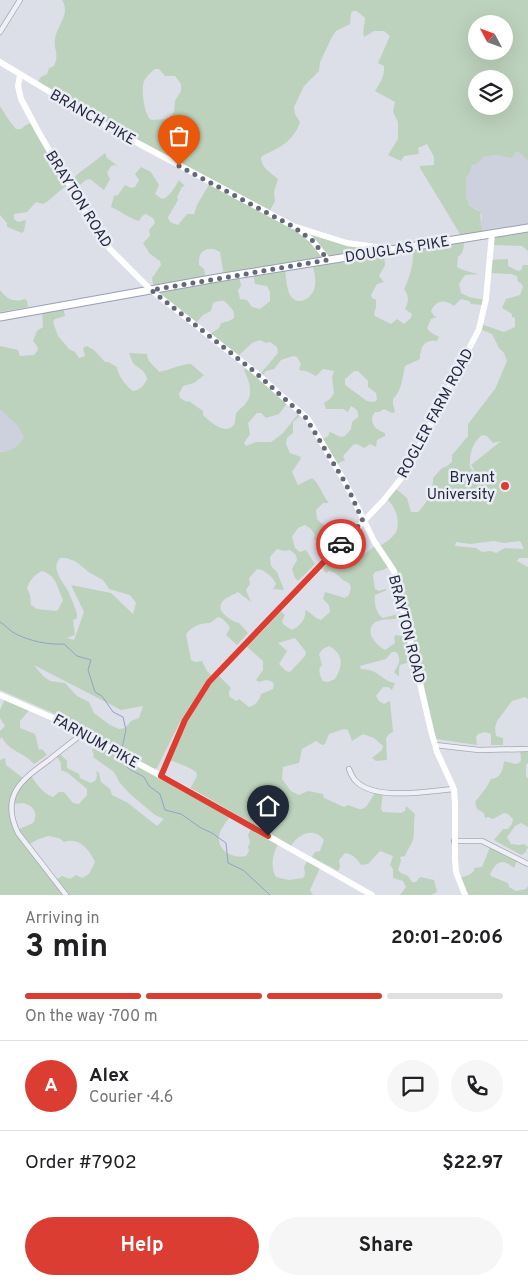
<!DOCTYPE html>
<html lang="en">
<head>
<meta charset="utf-8">
<style>
	:root { --surface:#fff; --page:#f6f6f6; --text:#202124; --muted:#757577; --line:#e0e0e0; --accent:#db3d32 }
	body { margin:0; font-family:Overpass,sans-serif; background:var(--page); color:var(--text); height:100vh; display:flex; flex-direction:column; font-size:19px; white-space:nowrap }
	* { box-sizing:border-box; margin:0 }
	p { font-size:16px; color:var(--muted) }
	.icon { flex:none; width:28px; height:28px; fill:none; stroke:currentColor; stroke-width:2; stroke-linecap:round; stroke-linejoin:round }
	.map { position:relative; height:895px; overflow:hidden }
	.sheet { display:flex; flex-direction:column; background:var(--surface); flex:1 }
	.sheet>* { flex:none }
	.needle { width:32px; rotate:311deg }
	.tools { position:absolute; left:468px; top:15px; display:grid; gap:10px }
	.tools a { display:grid; place-items:center; width:45px; height:45px; border-radius:50%; background:var(--surface); box-shadow:0 5px 20px #0002; font-size:25px }
	.pin { position:absolute; display:grid; place-items:center; width:42px; height:42px; color:#fff; margin:-51px -21px; border-radius:50% 50% 50% 0; rotate:-45deg; box-shadow:0 0 5px #0007 }
	.pin .icon { rotate:45deg }
	.courier { position:absolute; display:grid; place-items:center; width:50px; height:50px; margin:-25px; border:4px solid #db3d32; border-radius:50%; background:#fff; color:#222; box-shadow:0 1px 6px #0007 }
	.summary em { font-style:normal; font-weight:700 }
	.summary div { display:flex; flex-direction:column-reverse }
	.summary { display:flex; align-items:center; justify-content:space-between; height:85px; padding:0 25px }
	h1 { font-size:32px; font-weight:700; line-height:38px }
	.bar { display:grid; grid-template-columns:repeat(4,1fr); gap:8px 5px; align-content:center; height:60px; padding:0 25px }
	.bar i { height:6px; border-radius:4px; background:var(--line) }
	.bar .active { background:var(--accent) }
	.bar p { grid-column:span 4 }
	.line { display:flex; align-items:center; gap:12px; padding:0 25px; border-top:1px solid var(--line) }
	.line div { flex:1 }
	.round { display:grid; place-items:center; flex:none; width:52px; height:52px; border-radius:26px; background:var(--page) }
	.action { display:flex; gap:10px; margin-top:auto; padding:10px 25px }
	.action a { flex:1; height:58px; border-radius:30px; background:var(--accent); color:#fff; font-size:20px; font-weight:700; line-height:58px; text-align:center }
	.action a+a { background:var(--page); color:var(--text) }
	.map>svg:first-child { display:block }
	.built { fill:#cdd0dd }
	.green { fill:#bdd2bc; fill-rule:evenodd }
	.lines { fill:none; stroke-linecap:round; stroke-linejoin:round }
	.stream { stroke:#92a2cc; stroke-width:1 }
	.street-casing { stroke:#a5a7b5; stroke-width:6 }
	.primary-casing { stroke:#9a9fb4; stroke-width:9 }
	.street { stroke:#eff0f6; stroke-width:4.5 }
	.secondary { stroke:#fff; stroke-width:6 }
	.primary { stroke:#fff; stroke-width:7 }
	.done { stroke:#64687a; stroke-width:5; stroke-dasharray:0 9 }
	.route { stroke:#db3d32; stroke-width:6 }
	.poi-dot { fill:#db3d32; stroke:#ebedf5; stroke-width:2 }
	.labels { text-anchor:middle; stroke-width:5; stroke-linejoin:round; paint-order:stroke }
	.street-label { font-size:15px; fill:#24283f; stroke:#ebedf5 }
	.poi-label { font-size:15px; fill:#24283f; stroke:#ebedf5; text-anchor:end }
</style>
</head>
<body>
<div class="map">
<svg width="528" height="895" viewBox="0 0 528 895">
	<rect width="100%" height="100%" fill="#dcdee8"/>
	<!-- built -->
	<g class="built">
		<polygon points="519,152 528,161 528,228 484,234 481,224 482,216 477,209 469,205 466,196 466,176 470,172 472,165 483,157 496,155 512,158 515,153"/>
		<polygon points="0,399 22,417 34,467 0,451"/>
	</g>
	<!-- green -->
	<g class="green">
		<path d="M62,0h466v161l-9,-9 -4,1 -3,5 -16,-3 -13,2 -5,6 -6,2 -2,7 -4,6v18l3,9 11,7 1,12 3,10 -20,4c0,9 0,14 -6,19l-1,10c4,3 17,6 22,7l-14,1 -6,9 2,9 8,4 16,3 -1,5 -13,-1 -2,-3 -8,-2 -7,7c-9,-7 -18,-6 -23,5l3,5 3,1 -6,2 -4,9 3,4 9,5 -2,4c-13,-2 -17,6 -17,18l-15,7c-3,13 -3,24 -12,33v5l2,8 -3,1 -8,-4 -5,3h-4l-3,5c0,10 5,13 13,16v3l-8,4 -1,7 -6,-3 -6,4 -7,-4 -4,1 -10,11 2,4 -10,5 -15,-24 8,-5 2,-4 11,5 4,-1 6,-7 1,-7 6,-5c1,-6 -2,-8 -7,-11l-3,6 -5,-3h-17l-2,-6 6,-4 4,-6 -2,-16 2,-6 -11,-2 -7,7 -10,-5 -7,-1 2,-6 -4,-7 -4,-1 -12,4 -7,9 -8,2 -3,4 -2,-2 17,-20 -1,-6 -7,-5 -4,1 -6,-3 -8,3 -14,13 -28,-22 9,-6 2,-5 8,-2 5,-3c0,-6 0,-7 -4,-11 -6,-8 -8,-7 -17,-4l-2,8 -8,4 -8,9 -41,-36 -2,-10 9,-13 -1,-4 -10,-7 -7,-11 7,-7 -1,-6 6,-7 -2,-5 -7,-4 -4,2 -3,5c-11,-3 -18,-10 -28,-14l3,-11 4,-1 7,-10 6,3 4,-1 4,-7 -4,-6 6,-7 10,5 8,13 -4,9 7,5c7,-1 13,-12 17,-19l6,6 -3,1 -5,10 1,3 -10,17c1,6 5,6 10,8l9,-11h7l3,-9 13,-22 -174,-99 5,-7 6,-3 2,-6 5,-2c6,-14 -1,-16 1,-27 2,-15 16,-24 7,-39zM353,11h4l8,7c0,7 -3,12 -1,19l10,-6h10l6,5 -12,27 6,3c1,10 -4,17 -9,25l20,11 -2,10 5,10v17l-10,16 13,6 3,-5 15,-2 -1,-6 9,-4 7,13v8l-14,1v2l40,66 1,4 -48,8c1,16 -2,29 -9,43 5,7 5,12 1,20l7,5 -1,4 -7,6 -7,-5 -6,5 -16,-8 -1,-2 2,-7v-7l-4,-2 -1,-3 6,-11 7,-2 -5,-6 6,-11 -1,-14 -89,-24 -26,-15 6,-11 -1,-9 4,-13c-8,-7 -17,-11 -17,-22 5,-4 10,-5 15,-8 11,-5 21,-16 24,-27l-5,-8 -1,-7 10,-21 15,-15 1,-9 12,-25 4,-6 14,-7 1,-11zM476,24h28v27h-28zM155,69h4l6,7h10l6,8v7l-6,10 -1,11 -6,7 -17,1c-7,-6 -9,-26 -8,-35 1,-7 7,-12 12,-16zM476,79h28v27h-28zM207,249h7l6,3 4,24 -18,3 -2,-10 -5,-4c0,-9 0,-12 8,-16zM312,263c2,7 4,15 3,23 -2,12 -17,22 -25,9 -4,-7 -4,-20 -5,-28zM253,272l2,12 12,2 3,6v9l-10,8 -8,-2 -5,-7 -7,-1 -2,-9 3,-4 -2,-11zM354,371h4l10,10v6l8,6 1,7 -3,2 -7,-1 -22,-16v-6z"/>
		<path d="M0,106c5,8 9,15 16,23h5l5,-4 7,-3 35,61c5,-3 7,-7 11,-10 9,-7 18,-13 26,-20l2,5 12,9 -4,-2 -4,1 -4,7 3,6 -6,11 -14,-11 -4,1 -14,11 -4,-6c-10,5 -15,14 -25,19l-7,-2 -9,10 -13,2v5l4,3 8,-2 -2,11 -2,2 -15,-6v-4l-7,-8z"/>
		<polygon points="528,228 528,251 522,246 492,245 492,234"/>
		<path d="M508,259v7l10,5 3,-1 2,-5h5v293h-9l-2,3 11,6v132l-3,-2 -13,4 -15,20 -2,7 1,8 7,2v7h-12v-11l-6,-2 -7,2 -2,3 1,8 -41,-6 -37,-162 -7,-14 -12,-17c4,-3 10,-6 13,-10 10,-10 3,-29 -6,-37l9,-10 11,9 4,14h7c8,-8 16,-21 15,-34l9,-10 5,-2 5,-4v-7l16,-19v-12l27,-35 12,-28 -3,-8 -5,-5 -7,-14 -12,-5 1,-5 23,8 11,-5v-9l-3,-1v-3l-10,-6 4,-9 14,-4 3,-8 -2,-4 -3,-1 -1,-6 -6,-2 -22,-1 1,-13zM482,435l5,1 6,7 8,-2 -30,24 5,8 -6,-5c-1,-13 2,-25 12,-33zM494,541l10,2 16,-2 4,8 -19,-1 -9,5 -5,-2 -9,1 -6,-4 -21,-2 1,-4 14,2z"/>
		<path d="M0,290c7,9 13,13 25,9l2,2 1,6 -28,5z"/>
		<path d="M63,307l2,9 -10,3 -2,3 5,14 11,13 6,3 4,6 6,-2 -2,-8 4,-2 7,4 11,12h3l9,5c1,9 9,19 16,24 7,-1 11,-5 14,-12 -2,-8 -5,-9 -12,-14 -3,-2 -4,-8 -6,-12l18,1c0,8 8,12 12,18 12,-2 21,-8 32,-8l13,11 -10,8 -11,3 -4,8 1,4 7,4 2,-1 14,10v4c6,6 22,20 30,11 3,-4 2,-7 3,-12 2,-5 7,-6 10,-11 8,-10 3,-22 -2,-33l2,-3 42,35 -9,12 -13,4 -5,-5h-4l-9,10 2,11 -6,9 2,3 10,-4h15l12,-9 16,-20 2,2 -8,7v11l-6,5 -1,6 4,9 11,4 -1,3 -8,12 6,13 14,-7c8,6 10,17 17,25h-6l-7,7 1,9c7,9 18,9 26,16l-19,20 -10,-17 1,-3 -4,-6 -6,-4 -7,3 -6,9 3,11 5,4 6,-2 9,14 -17,17 -3,-3 -3,-9 5,-9 -1,-5 -6,-5 -6,1 -7,-2 -7,8 1,9 6,6 7,18 -11,-1 3,-5c-2,-6 -12,-15 -19,-15l-8,9 1,6 -4,6 5,12 -13,-10c-5,3 -15,6 -17,12 -4,8 11,18 18,19l9,10 -11,12 -11,-10 4,-7c-3,-5 -7,-10 -12,-11l-8,6c-10,0 -17,3 -24,11l5,26 4,2 7,-1 5,10 6,6 -30,46 -3,-1 -23,46 -3,1 -101,-56 -53,-23v-238c11,0 19,-6 24,-15l-6,-11 -18,-17v-63l18,4 2,6 14,-1 4,-5 -1,-4 -4,-5 4,-10 6,-4 -1,-16zM60,558h6l9,3 15,12 13,7 6,9 21,6 6,8 -3,11 -22,-21 -40,-8 13,27 -10,28 -7,-2 8,-3 -2,-15 4,-2v-4c-2,-7 -6,-16 -9,-23 -5,-10 -18,-22 -8,-33zM42,571c15,5 15,16 21,29l-5,10 -2,1 -19,-2 -6,-4 -1,-10 -3,-7c3,-8 7,-13 15,-17zM34,665l87,45 22,-4 -4,12 -8,3 -6,7 -6,1 -9,-4 -16,-12 -5,-11 -12,-6 -12,-13 -15,-2 -7,-5z"/>
		<path d="M347,540l10,15 4,2 14,-11 15,20 -7,4 -8,2 -2,3 2,14 4,2 6,-2 2,1 -12,5c-1,8 1,19 8,23l19,-5 1,5c-10,3 -36,-3 -32,17 2,6 9,12 14,15l10,-7 -1,-6 2,-2 5,1 6,-2 6,27 -13,4 -1,4v8l-5,-5c5,-7 8,-14 2,-20h-4l-6,7 -26,7 1,3c20,1 20,12 34,14l-3,7 -4,-3h-5l-7,9 3,5 5,3 6,-3 3,31 -4,2 -3,4 1,22 -11,1 -4,-3 10,-8 1,-4 -9,-8 -11,-4 -11,7 -4,-11 -4,-1 -15,5 -4,10 -3,1 -6,-4 -14,8 -3,14 -16,4 -1,12 9,12 8,4 9,-4 15,3 1,4 20,9 4,-2c10,3 14,8 20,-1 3,-5 5,-7 7,-12h8l-2,17 2,3 18,1 4,-2 1,-5 9,8c-2,8 0,17 -2,26 -2,5 -6,10 -8,16l-5,1 1,4 -3,9 3,3 7,3 4,6h4l4,-5 14,3 3,12 -6,3h-31l6,-8 -3,-6 -10,-3v-9l-3,-4 3,-9 -13,-5 -12,13 -7,1c-4,-6 -8,-11 -16,-12l-6,7 1,7 -2,4 -26,-14 3,-5 5,-1 4,-11c-10,-13 -25,-7 -33,6l-101,-57 7,-13 -1,-4c-8,-6 -17,-8 -26,-12l25,-54 23,-31 13,13 -2,4v4l7,5 3,-2 10,8c6,-1 11,-7 12,-13l12,-5 1,-5 -3,-3 -5,-1 -7,2 -3,-2 7,-10v-9l-17,-15 34,-35 5,4 -3,6 1,3 9,6c7,-3 15,-11 13,-20 6,2 9,8 16,10l9,-8 -1,-7 -6,-6 2,-7 20,6 4,-3 2,-7 -2,-5c-9,-3 -11,-11 -20,-12l-3,2 -5,-6zM295,638l11,14 -1,4 -15,16 -4,-1 -7,-7 8,-13 -9,-8zM329,646c15,8 14,20 6,33l-7,3 -5,-1c-3,-5 -6,-12 -1,-16l-3,-11 4,-5z"/>
		<path d="M5,699l25,10 -10,12v7l15,6 4,16 3,-1 5,6 -13,9c-10,-12 -25,-12 -32,-27l-2,2v-8l5,-5 -5,-8v-8z"/>
		<path d="M96,743l48,27 87,45c-4,6 -11,14 -12,21 -2,15 15,23 27,20l3,-5 -1,-4 2,-5 -2,-7 3,-6 27,15c-5,9 -8,24 -2,33l13,3 14,-2 2,-4 -1,-7 3,-6 13,7 -10,22 3,5h-313v-135l5,-2 1,7 17,13 7,-4c5,8 13,20 23,23l6,-5h5l9,11 6,1 8,-9v-6l-19,-16 -7,-3v-7l-6,-9 3,-2 9,9v7l12,6 1,4 11,5 5,-3 1,-5 -1,-4 3,2 2,9 9,7 2,6 16,8 29,23 7,-7 -9,-4 -25,-21 -10,-11 -6,-11 -21,-15 1,-2 -2,-5zM23,803c10,2 16,10 10,20l-16,7 -5,-26zM48,836l11,2 5,4c15,-5 25,7 31,20l-6,12 -7,4 -6,-3 -6,4 -8,-3 -6,4 -28,-35 11,-6z"/>
		<path d="M528,748v15l-2,2v11l2,3v48l-7,-4 -6,3 -8,11 4,7 9,1 4,-1 4,3 -3,6 -4,2 -27,-15 9,-11h5l4,-5 1,-5 -5,-5 -4,-1 -11,6 -5,-2 -3,1 -1,-5 -7,-4 -2,-7 11,-14 5,-9c10,-1 12,-9 13,-18l11,3 4,-1 2,-3 -1,-11z"/>
		<path d="M490,847l27,14 -3,7c-12,-10 -17,-7 -24,6l1,2 17,7 1,4 7,4 10,-2 2,-3v9h-59l-10,-17 10,-3 5,-4v-3l8,-1z"/>
	</g>
	<g class="lines">
		<!-- stream -->
		<g class="stream">
			<path d="M0,622c6,3 9,9 16,12 14,7 32,11 48,10l13,12 14,4 -3,10 7,22 7,4 11,16 10,5 3,13 -4,18 1,4"/>
			<polyline points="126,761 127,767 131,770 144,777 149,786 160,794 165,810 181,814 201,828 212,833 226,843 228,863 243,870 270,895"/>
		</g>
		<defs>
			<g id="street">
				<polyline points="0,32 20,0"/>
				<polyline points="435,745 479,750 528,749"/>
				<path d="M349,769c1,3 3,7 5,10 18,23 74,12 100,10"/>
				<polyline points="454,841 482,841 528,864"/>
				<path d="M66,895l-48,-62c-18,-37 3,-53 31,-73 11,-9 23,-18 34,-27"/>
			</g>
			<polyline id="primary" points="0,317 217,278 528,228"/>
		</defs>
		<!-- street casing -->
		<use href="#street" class="street-casing"/>
		<!-- primary casing -->
		<use href="#primary" class="primary-casing"/>
		<!-- street -->
		<use href="#street" class="street"/>
		<!-- secondary -->
		<g class="secondary">
			<polyline points="0,62 117,132 293,226 347,243 391,249"/>
			<polyline points="20,75 18,86 21,99 38,131 98,234 110,249 151,290 255,372 308,419 346,484 374,541 394,571 431,731 437,752 454,789 455,803 455,859 456,872 465,895"/>
			<polyline points="298,229 312,240 328,260"/>
			<polyline points="0,695 62,722 196,795 372,895"/>
			<polyline points="161,776 185,720 209,682 383,501 407,471 479,329 486,299 492,234"/>
		</g>
		<!-- primary -->
		<use href="#primary" class="primary"/>
	</g>
	<g class="lines">
		<!-- done -->
		<polyline class="done" points="179,166 292,226 312,240 328,260 151,290 255,372 306,418 346,484 363,521 341,544"/>
		<!-- route -->
		<polyline class="route" points="268,836 161,776 185,720 209,682 341,544"/>
	</g>
	<!-- markers -->
	<circle class="poi-dot" cx="505" cy="486" r="5"/>
	<g class="labels">
		<!-- street labels -->
		<g class="street-label">
			<text transform="translate(93 117) rotate(30)" y="5">BRANCH PIKE</text>
			<text transform="translate(79 199) rotate(58)" y="5">BRAYTON ROAD</text>
			<text transform="translate(397 249) rotate(-9)" y="5">DOUGLAS PIKE</text>
			<text transform="translate(435 413) rotate(-62)" y="5">ROGLER FARM ROAD</text>
			<text transform="translate(407 629) rotate(76)" y="5">BRAYTON ROAD</text>
			<text transform="translate(96 741) rotate(29)" y="5">FARNUM PIKE</text>
		</g>
		<!-- poi labels -->
		<g class="poi-label">
			<text x="495" y="482">Bryant<tspan x="495" dy="17">University</tspan></text>
		</g>
	</g>
</svg>
<div class="tools">
<a><svg class="needle" viewBox="-14 -14 28 28"><path d="M0-13l5 13h-10z" fill="#e53935"/><path d="M0 13l5-13h-10z" fill="#757577"/></svg></a>
<a><svg class="icon" aria-label="layers" viewBox="0 0 24 24"><path d="M12 4l9 5-9 5-9-5zM3 14l9 5 9-5"/></svg></a>
</div>
<div class="pin" style="left:179px;top:166px;background:#ea580c"><svg class="icon" aria-label="bag" viewBox="0 0 24 24"><path d="M5 8h14l-1 12H6zM9 8a3 3 0 0 1 6 0"/></svg></div>
<div class="pin" style="left:268px;top:836px;background:#1f2937"><svg class="icon" aria-label="home" viewBox="0 0 24 24"><path d="M3 11l9-7 9 7M6 9v11h12V9"/></svg></div>
<div class="courier" style="left:341px;top:544px"><svg class="icon" aria-label="car" viewBox="0 0 24 24"><path d="M5 17H2v-5l4-1 3-4h7l3 4 3 1v5h-3M9 17h6M6 11h13"/><circle cx="7" cy="17" r="2"/><circle cx="17" cy="17" r="2"/></svg></div>
</div>
<section class="sheet">
<div class="summary"><div><h1>3 min</h1><p>Arriving in</p></div><em>20:01–20:06</em></div>
<div class="bar"><i class="active"></i><i class="active"></i><i class="active"></i><i></i><p>On the way · 700 m</p></div>
<div class="line" style="height:90px"><b class="round" style="background:var(--accent);color:#fff">A</b><div><b>Alex</b><p>Courier · 4.6</p></div><a class="round"><svg class="icon" aria-label="chat" viewBox="0 0 24 24"><path d="M4 5h16v11H9l-5 4z"/></svg></a><a class="round"><svg class="icon" aria-label="phone" viewBox="0 0 24 24"><path d="M5 4h4l2 5-3 2q2 4 5 5l2-3 5 2v4C11 20 4 13 5 4z"/></svg></a></div>
<div class="line" style="height:65px"><div>Order #7902</div><b>$22.97</b></div>
<div class="action"><a>Help</a><a>Share</a></div>
</section>
</body>
</html>
